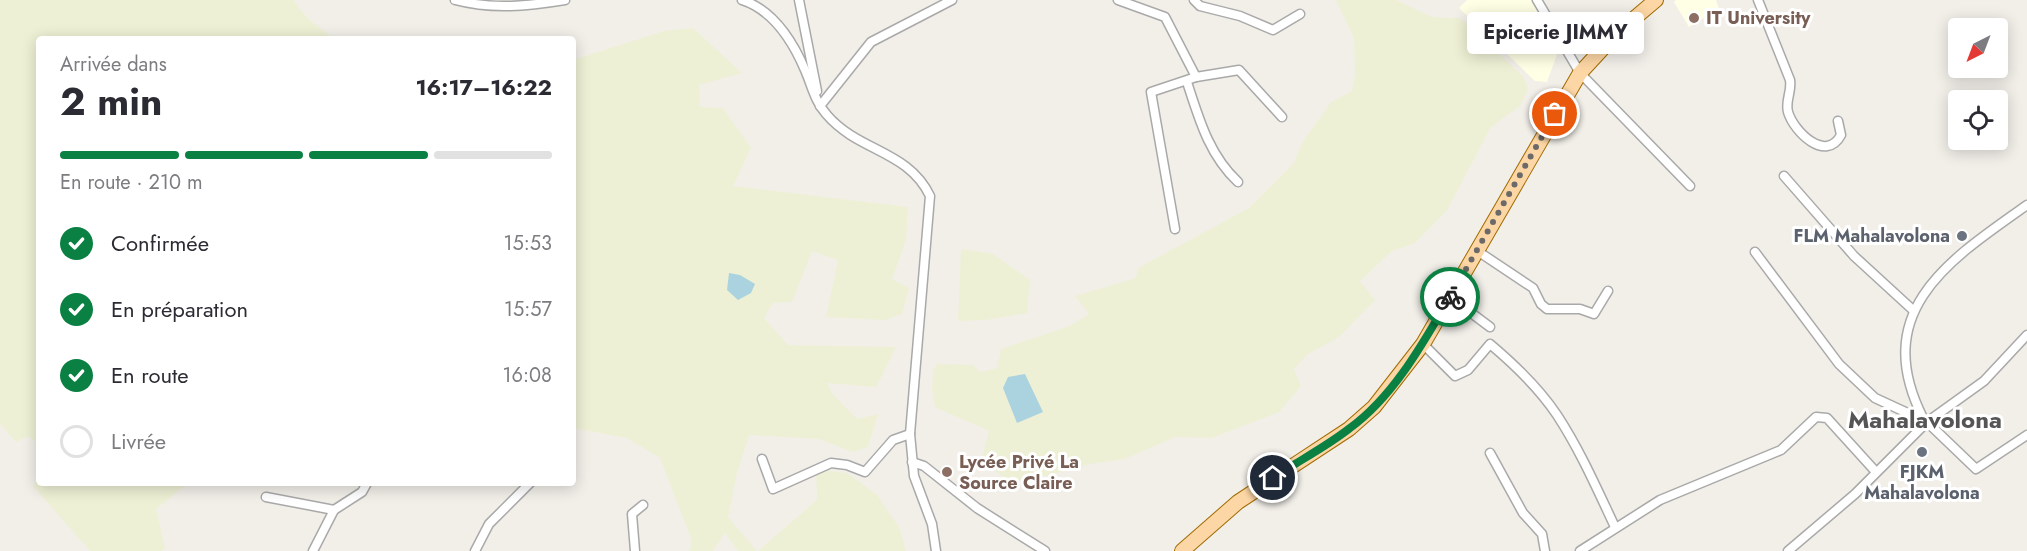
<!DOCTYPE html>
<html lang="fr">
<head>
<meta charset="utf-8">
<style>
	:root { --surface:#fff; --page:#f2f2f3; --text:#2b2b33; --muted:#7c7c81; --line:#e1e1e2; --accent:#0b8043 }
	body { margin:0; font-family:Jost,sans-serif; background:var(--page); color:var(--text); height:100vh; display:flex; flex-direction:column; font-size:22px; white-space:nowrap }
	* { box-sizing:border-box; margin:0 }
	p { font-size:20px; color:var(--muted) }
	.icon { flex:none; width:33px; height:33px; fill:none; stroke:currentColor; stroke-width:2; stroke-linecap:round; stroke-linejoin:round }
	.map { position:relative; flex:1; overflow:hidden }
	.side { position:absolute; left:36px; top:36px; width:540px; height:450px; display:flex; flex-direction:column; background:var(--surface); border-radius:6px; box-shadow:0 3px 15px #0003 }
	.side>* { flex:none }
	.needle { width:39px; rotate:222deg }
	.tools { position:absolute; left:1948px; top:18px; display:grid; gap:12px }
	.tools a { display:grid; place-items:center; width:60px; height:60px; border-radius:6px; background:var(--surface); box-shadow:0 3px 15px #0003; font-size:30px }
	.pin { position:absolute; display:grid; place-items:center; width:51px; height:51px; color:#fff; margin:-26px; border:3px solid #fff; border-radius:50%; box-shadow:0 2px 6px #0007 }
	.courier { position:absolute; display:grid; place-items:center; width:60px; height:60px; margin:-30px; border:4px solid #0b8043; border-radius:50%; background:#fff; color:#222; box-shadow:0 2px 8px #0007 }
	.bubble { position:absolute; height:42px; border-radius:6px; background:var(--surface); box-shadow:0 3px 15px #0003; font-size:20px; font-weight:700; line-height:42px; text-align:center }
	.head em { font-style:normal; font-weight:700 }
	.head div { display:flex; flex-direction:column-reverse }
	.head { display:flex; align-items:center; justify-content:space-between; height:102px; padding:0 24px }
	h1 { font-size:39px; font-weight:700; line-height:45px }
	.bar { display:grid; grid-template-columns:repeat(4,1fr); gap:9px 6px; align-content:center; height:72px; padding:0 24px }
	.bar i { height:8px; border-radius:4px; background:var(--line) }
	.bar .selected { background:var(--accent) }
	.bar p { grid-column:span 4 }
	ol { padding:0 24px; list-style:none }
	li { display:flex; align-items:center; gap:18px; height:66px }
	li p { margin-inline-start:auto }
	li .icon { padding:6px; border-radius:50%; background:var(--accent); color:#fff; stroke-width:4 }
	li:last-child { color:var(--muted) }
	li i { width:33px; height:33px; border:3px solid var(--line); border-radius:50% }
	.map>svg:first-child { display:block }
	.education { fill:#ffffe5 }
	.farmland { fill:#eef0d5 }
	.water { fill:#aad3df }
	.lines { fill:none; stroke-linecap:round; stroke-linejoin:round }
	.street-casing { stroke:#a9a9a9; stroke-width:11 }
	.primary-casing { stroke:#a06b00; stroke-width:16 }
	.street { stroke:#fff; stroke-width:8 }
	.primary { stroke:#fcd6a4; stroke-width:14 }
	.done { stroke:#6b6a68; stroke-width:6; stroke-dasharray:0 10.8 }
	.route { stroke:#0b8043; stroke-width:8 }
	.education-dot { fill:#8d6e63; stroke:#fff; stroke-width:2 }
	.worship-dot { fill:#6b7280; stroke:#fff; stroke-width:2 }
	.labels { text-anchor:middle; stroke-width:6; stroke-linejoin:round; paint-order:stroke }
	.education-label { font-size:18px; font-weight:bold; fill:#785e54; stroke:#fff; text-anchor:start }
	.worship-label { font-size:18px; font-weight:bold; fill:#5b616d; stroke:#fff; text-anchor:end }
	.district-label { font-size:24px; font-weight:bold; fill:#555; stroke:#fff }
</style>
</head>
<body>
<div class="map">
<svg width="2027" height="551" viewBox="0 0 2027 551">
	<rect width="100%" height="100%" fill="#f2efe9"/>
	<!-- education -->
	<g class="education">
		<polygon points="1467,0 1531,0 1560,46 1547,82 1535,81 1459,8"/>
		<polygon points="1676,0 1716,0 1719,9 1689,27 1674,2"/>
	</g>
	<!-- farmland -->
	<g class="farmland">
		<polygon points="0,0 293,0 308,19 335,39 39,39 39,445 28,436 16,442 0,424"/>
		<polygon points="1336,0 1396,0 1432,17 1460,18 1523,76 1528,89 1520,106 1491,127 1447,210 1415,243 1392,251 1360,281 1375,300 1339,337 1308,354 1294,369 1301,386 1279,412 1212,438 1175,437 1125,459 1090,464 1034,479 1007,481 982,458 989,431 935,407 932,389 933,371 937,364 973,365 980,372 997,368 1001,349 1070,326 1089,314 1075,296 1136,278 1138,268 1249,208 1294,163 1302,143 1331,102 1352,91 1355,74 1354,38"/>
		<polygon points="693,28 742,73 699,85 700,107 723,108 751,148 733,186 908,207 906,240 892,279 909,288 902,314 885,320 826,317 838,260 812,251 792,302 773,303 764,318 788,345 896,347 876,387 827,383 832,393 857,419 878,414 868,447 853,452 819,439 749,435 737,473 728,517 757,551 738,551 725,533 713,551 689,551 692,541 660,458 627,438 573,428 573,60 664,31"/>
		<polygon points="961,249 993,254 1030,280 1027,313 986,320 958,321"/>
		<polygon points="816,469 847,473 877,495 899,527 906,551 758,551 817,500"/>
		<polygon points="39,475 39,483 187,484 156,509 165,548 161,551 90,551 33,486"/>
	</g>
	<!-- water -->
	<g class="water">
		<polygon points="729,273 740,275 755,284 751,293 738,300 727,290"/>
		<polygon points="1025,374 1043,412 1017,423 1003,388 1008,377"/>
	</g>
	<g class="lines">
		<defs>
			<g id="street">
				<path d="M455,0c38,10 73,6 110,0"/>
				<path d="M742,0c31,10 51,42 63,70 7,16 10,32 22,45 32,37 81,35 103,81l-20,238 4,42 18,48 4,27"/>
				<polyline points="799,0 817,91"/>
				<polyline points="1118,0 1165,17 1196,77 1239,70 1282,117"/>
				<polyline points="1194,0 1200,6 1240,16 1273,30 1300,14"/>
				<polyline points="1537,0 1580,73 1690,186"/>
				<path d="M1758,0l32,80c2,12 -5,20 -2,32 6,20 38,51 53,23l-3,-14"/>
				<path d="M1187,82c12,37 22,73 51,100"/>
				<polyline points="820,106 871,42 952,0"/>
				<polyline points="1784,176 1854,256 1914,311"/>
				<polyline points="1175,229 1151,92 1196,77"/>
				<polyline points="1476,250 1533,288 1541,304 1547,309 1580,309 1594,314 1608,291"/>
				<polyline points="1755,252 1839,364 1875,398 1927,422 1976,469 2027,435"/>
				<polyline points="1450,297 1490,327"/>
				<path d="M1423,344l32,32 13,-6 22,-26c25,21 49,44 67,71 23,35 40,74 58,112"/>
				<path d="M1923,418c-54,-107 26,-158 104,-213"/>
				<polyline points="1490,453 1523,513 1542,534 1545,551"/>
				<polyline points="762,459 773,489 831,463 847,465 865,472 893,440 910,434"/>
				<polyline points="912,462 924,466 977,508 1045,551"/>
				<polyline points="266,497 334,510"/>
				<polyline points="313,551 334,510 362,492 367,483"/>
				<polyline points="475,551 489,524 530,483"/>
				<polyline points="635,551 632,514 643,505"/>
				<polyline points="1580,551 1660,500 1781,450 1816,417 1827,418 1876,472"/>
				<polyline points="1788,551 1855,494 1927,422 1984,381 2027,335"/>
			</g>
			<polyline id="primary" points="1182,551 1238,502 1349,429 1374,407 1423,344 1580,73 1617,33 1656,0"/>
		</defs>
		<!-- street casing -->
		<use href="#street" class="street-casing"/>
		<!-- primary casing -->
		<use href="#primary" class="primary-casing"/>
		<!-- street -->
		<use href="#street" class="street"/>
		<!-- primary -->
		<use href="#primary" class="primary"/>
	</g>
	<g class="lines">
		<!-- done -->
		<polyline class="done" points="1450,297 1555,114"/>
		<!-- route -->
		<path class="route" d="M1273,478c25,-17 53,-31 77,-50 44,-32 73,-85 100,-131"/>
	</g>
	<!-- markers -->
	<g class="education-dot">
		<circle cx="1694" cy="18" r="6"/>
		<circle cx="947" cy="472" r="6"/>
	</g>
	<g class="worship-dot">
		<circle cx="1962" cy="236" r="6"/>
		<circle cx="1922" cy="452" r="6"/>
	</g>
	<g class="labels">
		<!-- education labels -->
		<g class="education-label">
			<text x="1706" y="24">IT University</text>
			<text x="959" y="468">Lycée Privé La<tspan x="959" dy="21">Source Claire</tspan></text>
		</g>
		<!-- worship labels -->
		<g class="worship-label">
			<text x="1950" y="242">FLM Mahalavolona</text>
			<text x="1922" y="478" text-anchor="middle">FJKM<tspan x="1922" dy="21">Mahalavolona</tspan></text>
		</g>
		<!-- district labels -->
		<g class="district-label">
			<text x="1925" y="428">Mahalavolona</text>
		</g>
	</g>
</svg>
<div class="tools">
<a><svg class="needle" viewBox="-14 -14 28 28"><path d="M0-13l5 13h-10z" fill="#e53935"/><path d="M0 13l5-13h-10z" fill="#7c7c81"/></svg></a>
<a><svg class="icon" aria-label="locate" viewBox="0 0 24 24"><circle cx="12" cy="12" r="6"/><path d="M12 2v4M12 18v4M2 12h4M18 12h4"/></svg></a>
</div>
<div class="pin" style="left:1555px;top:114px;background:#ea580c"><svg class="icon" aria-label="bag" viewBox="0 0 24 24"><path d="M5 8h14l-1 12H6zM9 8a3 3 0 0 1 6 0"/></svg></div>
<div class="pin" style="left:1273px;top:478px;background:#1f2937"><svg class="icon" aria-label="home" viewBox="0 0 24 24"><path d="M3 11l9-7 9 7M6 9v11h12V9"/></svg></div>
<div class="courier" style="left:1450px;top:297px"><svg class="icon" aria-label="bike" viewBox="0 0 24 24"><circle cx="6" cy="16" r="4"/><circle cx="18" cy="16" r="4"/><path d="M6 16l4-8h5l3 8M10 8l3 8H6M13 5h3"/></svg></div>
<div class="bubble" style="left:1467px;top:12px;width:177px">Epicerie JIMMY</div>
<section class="side">
<div class="head"><div><h1>2 min</h1><p>Arrivée dans</p></div><em>16:17–16:22</em></div>
<div class="bar"><i class="selected"></i><i class="selected"></i><i class="selected"></i><i></i><p>En route · 210 m</p></div>
<ol>
<li><svg class="icon" aria-label="check" viewBox="0 0 24 24"><path d="M5 12l5 5 9-10"/></svg>Confirmée<p>15:53</p></li>
<li><svg class="icon" aria-label="check" viewBox="0 0 24 24"><path d="M5 12l5 5 9-10"/></svg>En préparation<p>15:57</p></li>
<li><svg class="icon" aria-label="check" viewBox="0 0 24 24"><path d="M5 12l5 5 9-10"/></svg>En route<p>16:08</p></li>
<li><i></i>Livrée</li>
</ol>
</section>
</div>
</body>
</html>
